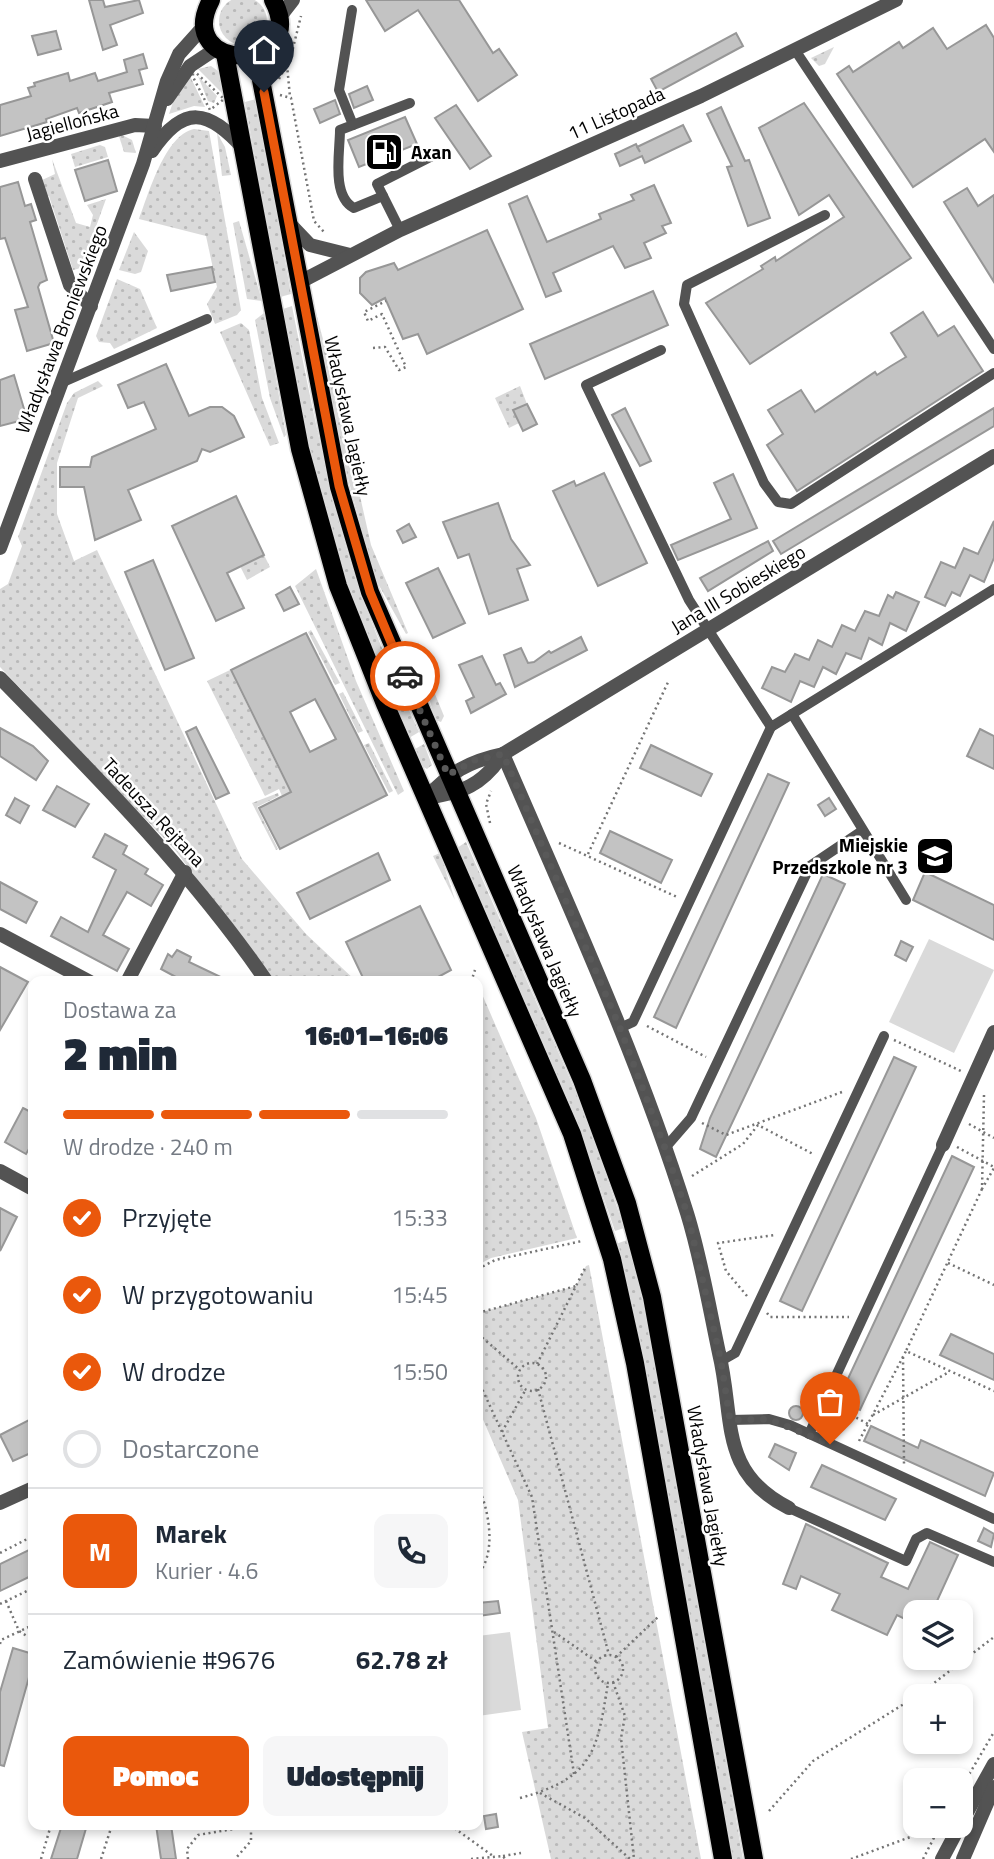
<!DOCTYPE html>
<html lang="pl">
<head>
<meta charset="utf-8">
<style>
	:root { --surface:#fff; --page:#f6f6f7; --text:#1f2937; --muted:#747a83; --line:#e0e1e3; --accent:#ea580c }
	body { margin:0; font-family:"Titillium Web",sans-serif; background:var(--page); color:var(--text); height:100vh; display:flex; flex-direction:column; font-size:26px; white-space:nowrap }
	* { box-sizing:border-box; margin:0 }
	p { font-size:23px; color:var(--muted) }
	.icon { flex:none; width:38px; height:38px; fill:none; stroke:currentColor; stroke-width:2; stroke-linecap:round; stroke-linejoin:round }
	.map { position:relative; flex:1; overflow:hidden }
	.drawer { position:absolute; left:28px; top:976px; width:455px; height:854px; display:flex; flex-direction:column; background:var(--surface); border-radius:14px; box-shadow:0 4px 10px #0003 }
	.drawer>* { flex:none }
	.tools { position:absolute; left:903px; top:1600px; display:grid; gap:14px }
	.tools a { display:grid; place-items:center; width:70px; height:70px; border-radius:14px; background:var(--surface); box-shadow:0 4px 10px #0003; font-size:35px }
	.pin { position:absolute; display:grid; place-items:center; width:60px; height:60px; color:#fff; margin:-72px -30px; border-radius:50% 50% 50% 0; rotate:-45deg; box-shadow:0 0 7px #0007 }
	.pin .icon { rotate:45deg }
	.courier { position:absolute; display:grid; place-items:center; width:70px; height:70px; margin:-35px; border:5px solid #ea580c; border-radius:50%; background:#fff; color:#222; box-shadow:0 2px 9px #0007 }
	.headline em { font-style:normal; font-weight:800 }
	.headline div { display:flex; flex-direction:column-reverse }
	.headline { display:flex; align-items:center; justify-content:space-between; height:119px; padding:0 35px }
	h1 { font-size:46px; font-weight:800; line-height:52px }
	.bar { display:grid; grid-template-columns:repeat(4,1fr); gap:10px 7px; align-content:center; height:84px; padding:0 35px }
	.bar i { height:9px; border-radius:5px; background:var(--line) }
	.bar .current { background:var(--accent) }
	.bar p { grid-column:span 4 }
	.line { display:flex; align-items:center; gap:18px; padding:0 35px; border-top:2px solid var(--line) }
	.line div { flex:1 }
	.round { display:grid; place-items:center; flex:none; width:74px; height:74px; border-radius:14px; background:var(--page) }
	ol { padding:0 35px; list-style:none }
	li { display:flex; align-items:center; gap:21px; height:77px }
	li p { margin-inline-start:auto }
	li .icon { padding:7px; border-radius:50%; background:var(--accent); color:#fff; stroke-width:4 }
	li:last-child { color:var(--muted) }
	li i { width:38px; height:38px; border:4px solid var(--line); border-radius:50% }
	.button { display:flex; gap:14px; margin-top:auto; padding:14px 35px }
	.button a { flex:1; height:80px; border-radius:14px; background:var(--accent); color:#fff; font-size:28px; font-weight:800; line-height:80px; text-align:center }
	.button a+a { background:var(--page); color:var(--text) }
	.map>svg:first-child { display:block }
	.grass { fill:url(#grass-dots) }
	.pitch { fill:#dadada }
	.building { fill:#c3c3c3; stroke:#979797; stroke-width:2; fill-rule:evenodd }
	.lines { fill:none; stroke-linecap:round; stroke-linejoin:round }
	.primary-casing { stroke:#dbdbdb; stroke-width:21 }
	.path { stroke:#757575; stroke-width:2.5; stroke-dasharray:2 3.5; stroke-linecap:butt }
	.service { stroke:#535353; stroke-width:10 }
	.minor { stroke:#535353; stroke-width:14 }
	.tertiary { stroke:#535353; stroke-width:14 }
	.primary { stroke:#000; stroke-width:18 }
	.done { stroke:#595959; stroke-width:7; stroke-dasharray:0 12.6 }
	.route { stroke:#ea580c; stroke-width:9 }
	.labels { text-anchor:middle; stroke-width:5; stroke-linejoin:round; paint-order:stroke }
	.street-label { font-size:19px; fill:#000; stroke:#fff }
	.poi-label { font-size:19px; font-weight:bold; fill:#000; stroke:#fff; text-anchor:start }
</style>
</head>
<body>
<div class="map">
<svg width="994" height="1859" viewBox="0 0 994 1859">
	<defs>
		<pattern id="grass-dots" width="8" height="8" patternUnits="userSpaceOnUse" patternTransform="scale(1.75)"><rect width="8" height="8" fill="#dadada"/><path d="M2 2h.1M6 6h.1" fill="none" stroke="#b9b9b9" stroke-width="1.8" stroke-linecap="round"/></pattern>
	</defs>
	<rect width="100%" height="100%" fill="#fff"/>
	<!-- grass -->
	<g class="grass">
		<circle cx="243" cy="21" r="24"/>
		<polygon points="834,47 825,64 819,66 811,58"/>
		<polygon points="211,66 218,71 224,95 198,69"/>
		<polygon points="189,74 205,107 194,106 169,114 176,93"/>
		<polygon points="198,76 217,96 214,103 208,101"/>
		<polygon points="256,99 291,294 280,297 245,102"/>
		<path d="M194,129l15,2 32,179 -4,5 -22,9 -8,-20 10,-17 -11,-51 -67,-17c10,-26 26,-84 55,-90z"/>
		<polygon points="118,133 132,140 136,153 124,152"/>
		<polygon points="217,133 225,147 231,175 222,176"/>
		<polygon points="100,145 105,147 108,157 75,167 71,154"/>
		<polygon points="52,159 76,223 90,227 93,215 87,205 106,199 81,268 73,270 49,196 46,197 40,181 55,174"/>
		<polygon points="239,221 262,301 247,299 233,223"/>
		<polygon points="134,232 148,251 141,272 135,274 119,270"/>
		<polygon points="117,279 140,289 157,328 114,349 110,343 99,342 96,336"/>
		<polygon points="314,305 335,385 371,545 408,633 406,634 376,580 360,523 342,456 311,306"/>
		<path d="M292,306c16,81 32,162 54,241 18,64 46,125 73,185l-10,6c-26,-60 -52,-120 -72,-184 -25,-80 -38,-162 -54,-245z"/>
		<polygon points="264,313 286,435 284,437 270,398 255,320"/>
		<polygon points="241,323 249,330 262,398 279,443 270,446 220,332"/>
		<polygon points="98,381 103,386 78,398 57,463 57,514 74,561 97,550 242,859 306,934 357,982 274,982 175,850 0,667 0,589 8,584 22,546 18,537 67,403 74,393"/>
		<polygon points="520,386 527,404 513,410 519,423 509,428 495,398"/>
		<polygon points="264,555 270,567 247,580 240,566"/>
		<polygon points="316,569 356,681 404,791 398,795 295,586"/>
		<polygon points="311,630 340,683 335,685 308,632"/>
		<polygon points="230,670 290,792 282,796 279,789 265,796 207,681"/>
		<polygon points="428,677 444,716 441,722 435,720 424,679"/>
		<polygon points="343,692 363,731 358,733 339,694"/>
		<polygon points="369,743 393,791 389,793 364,745"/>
		<polygon points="424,744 432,765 427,769 420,765 415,749"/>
		<polygon points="278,793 279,796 257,807 278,849 276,850 252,803"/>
		<polygon points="466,842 585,1113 624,1228 615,1231 576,1118 457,848"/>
		<polygon points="440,853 455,900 433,856"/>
		<polygon points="478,985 536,1118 577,1238 491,1258 478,1265"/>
		<polygon points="627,1240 650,1326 743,1859 732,1859 638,1329 616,1244"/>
		<polygon points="589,1265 701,1859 551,1859 522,1732 548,1728 518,1500 478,1408 478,1313 576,1286 586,1266"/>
	</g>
	<!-- pitch -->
	<g class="pitch">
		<polygon points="929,939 994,970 954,1053 889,1022"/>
		<polygon points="510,1632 521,1710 478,1716 478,1636"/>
	</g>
	<!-- building -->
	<g class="building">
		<polygon points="89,0 103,0 105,7 139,0 143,13 110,25 117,45 103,50"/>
		<polygon points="366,0 459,0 493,53 499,49 517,75 478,101 418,10 385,31"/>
		<polygon points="986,25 994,38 994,152 985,139 913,187 837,74 849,66 853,72 899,42 903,48 933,28 947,49"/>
		<polygon points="56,31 61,49 38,55 32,36"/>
		<polygon points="736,33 743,46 658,92 651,79"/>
		<polygon points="143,54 147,68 139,70 143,84 109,93 112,102 79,113 77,108 46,119 47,122 0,136 0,105 31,96 28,88 35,86 34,83 68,73 70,81 95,73 98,81 127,72 124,60"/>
		<polygon points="367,86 373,100 354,108 349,94"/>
		<polygon points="335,100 340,114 320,123 314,109"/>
		<polygon points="804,103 911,258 750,364 706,303 763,269 761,266 775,257 776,261 844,217 829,195 799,215 759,128"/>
		<polygon points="456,105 491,156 470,169 435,118"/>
		<polygon points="721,107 745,161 749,160 770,218 748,226 727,167 732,166 707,114"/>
		<polygon points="405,117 417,144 359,167 348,140"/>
		<polygon points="683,125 691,141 645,163 642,156 620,166 615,154 636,144 640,152 637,147"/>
		<polygon points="108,160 117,191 85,201 75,170"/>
		<polygon points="18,182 25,206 31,204 36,220 30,222 47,280 40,283 38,287 54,343 27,351 15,310 28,307 5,238 0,239 0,187"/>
		<polygon points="654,185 671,223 662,226 666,233 644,243 651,258 625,268 613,246 553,273 561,291 546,297 509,204 527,196 547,242 601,219 599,214 634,200 631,195"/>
		<polygon points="967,188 978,206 994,195 994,282 944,202"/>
		<polygon points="487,230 523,309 427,354 418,334 403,339 385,298 372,305 360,293 360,278 366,272 394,263 398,270"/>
		<polygon points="212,267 215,282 171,291 167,275"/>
		<polygon points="653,291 668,325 545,379 530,344"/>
		<polygon points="923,312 938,336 954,326 983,371 797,491 767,445 783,434 768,410 801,390 815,412 875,372 877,375 891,366 906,357 891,333"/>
		<polygon points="166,364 189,416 210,407 222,407 234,416 244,437 210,452 202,449 197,461 128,490 141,520 95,540 84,487 60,487 60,467 90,467 92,457 156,429 144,402 128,408 118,385"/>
		<polygon points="14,375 27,419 0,426 0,380"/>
		<polygon points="527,404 537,424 523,431 513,410"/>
		<polygon points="625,408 651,461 640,466 612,415"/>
		<polygon points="994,408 994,426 781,554 773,541"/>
		<polygon points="604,473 647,563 598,586 553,491 574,481 576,486"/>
		<polygon points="733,474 757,528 678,560 671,545 731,519 714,483"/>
		<polygon points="236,496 264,555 227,573 244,608 216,621 172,526"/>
		<polygon points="498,503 511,539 530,565 517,569 528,600 489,614 469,554 458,558 443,522"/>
		<polygon points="994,521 994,558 984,582 970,575 960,596 952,592 945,606 925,597 941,562 955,568 964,548 978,554"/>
		<polygon points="409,524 416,537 403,543 397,531"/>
		<polygon points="768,541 773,551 708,591 700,578"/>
		<polygon points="153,560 194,658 165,670 125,572"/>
		<polygon points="438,568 465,623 433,638 406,583"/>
		<polygon points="290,587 299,604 284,611 276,595"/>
		<polygon points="896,592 919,602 906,631 890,623 882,645 869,638 861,659 846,653 836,674 823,667 814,687 800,681 791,702 762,688 772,667 785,672 795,654 809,660 818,640 832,647 842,625 855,631 865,611 879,616 888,595 893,598"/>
		<path d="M306,633l81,162 -107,54 -21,-41 32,-16 -60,-122zM315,699l21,40 -26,13 -20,-40z"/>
		<polygon points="581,637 587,650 515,687 504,655 521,648 528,663 534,662 549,651 551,653"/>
		<polygon points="482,656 496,685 500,683 506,694 471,713 466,701 474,697 459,665"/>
		<polygon points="196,727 229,793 216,799 186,732"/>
		<polygon points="0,728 33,746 48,761 36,780 0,756"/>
		<polygon points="980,729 994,736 994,769 967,756"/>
		<polygon points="651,745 712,774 701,796 640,768"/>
		<polygon points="768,774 789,783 676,1028 654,1017"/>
		<polygon points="57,786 89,804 75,827 43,810"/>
		<polygon points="15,798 29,806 20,823 6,815"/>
		<polygon points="829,798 836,809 825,816 818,805"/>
		<polygon points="610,831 672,860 661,883 600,853"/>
		<polygon points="105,834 127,846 123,854 148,869 145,874 163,885 151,906 127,892 103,935 129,949 117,971 51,936 61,917 88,932 116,870 93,857"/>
		<polygon points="378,853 390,880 310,919 297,893"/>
		<polygon points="925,872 994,905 994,940 913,900"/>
		<polygon points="823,874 845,884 716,1157 700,1149 710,1118"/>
		<polygon points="0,882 37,902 26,923 0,909"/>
		<polygon points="420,906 451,970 429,982 365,982 346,942"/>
		<polygon points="901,941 913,947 906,961 895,955"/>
		<polygon points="177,950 191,957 189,962 231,982 185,982 161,969 168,954 172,957"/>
		<polygon points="0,967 28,982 0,1030"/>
		<polygon points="894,1057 916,1067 802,1311 780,1301"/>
		<polygon points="23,1108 33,1113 33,1142 26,1154 5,1142"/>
		<polygon points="952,1156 974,1167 860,1410 838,1400"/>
		<polygon points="0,1208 17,1217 0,1251"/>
		<polygon points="951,1334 994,1354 994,1380 940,1355"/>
		<circle cx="796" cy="1413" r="7"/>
		<polygon points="29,1420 33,1428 33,1452 13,1461 0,1435"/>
		<polygon points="871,1426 918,1448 921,1440 994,1473 985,1496 864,1441"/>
		<polygon points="775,1444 796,1453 789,1470 769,1457"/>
		<polygon points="822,1465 896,1499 885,1520 811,1487"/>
		<polygon points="806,1524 888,1563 881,1577 908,1589 930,1542 958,1555 932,1612 915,1612 915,1624 897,1615 887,1635 832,1610 840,1594 801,1576 796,1589 783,1584"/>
		<polygon points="984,1528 994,1534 991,1547 978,1541"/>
		<polygon points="33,1548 33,1575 0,1591 0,1564"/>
		<polygon points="498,1601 500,1613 478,1616 478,1603"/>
		<polygon points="13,1648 33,1654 33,1663 4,1766 0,1765 0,1692"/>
		<polygon points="496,1814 498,1827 486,1829 484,1816"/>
		<polygon points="62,1825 87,1825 77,1859 51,1859"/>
		<polygon points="156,1825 171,1825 176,1859 161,1859"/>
	</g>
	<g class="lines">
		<defs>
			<g id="primary">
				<path d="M211,0c-39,74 101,74 62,0"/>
				<polyline points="262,52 261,80 339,487 370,592 582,1080 627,1203 652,1297 754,1859"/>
				<polyline points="225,54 300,449 338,586 385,704 572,1134 612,1259 635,1363 723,1859"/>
			</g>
		</defs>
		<!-- primary casing -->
		<use href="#primary" class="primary-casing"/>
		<!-- path -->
		<g class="path">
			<polyline points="287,65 290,97"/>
			<polygon points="193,70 224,99 210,110 193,77"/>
			<polyline points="279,79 291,56 301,16"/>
			<polyline points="280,95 291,98 314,221 324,232"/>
			<polyline points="373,348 385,347 399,370 406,367 382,314 368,321 364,312 386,301"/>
			<polyline points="490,823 486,804 491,791"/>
			<polyline points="559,843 677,897"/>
			<polyline points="588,854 669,680"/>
			<polyline points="471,982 475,970"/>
			<polyline points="647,1026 706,1057"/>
			<polyline points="894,1040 961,1071"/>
			<polyline points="984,1095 982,1189 994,1168"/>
			<polyline points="702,1123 726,1135 842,1092"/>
			<polyline points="969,1124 994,1138"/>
			<polyline points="957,1147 994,1167"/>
			<polyline points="692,1176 743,1144 758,1125 813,1154"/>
			<polyline points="982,1189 906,1351 994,1391"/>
			<polyline points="948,1263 994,1285"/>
			<polyline points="478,1269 495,1260 582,1241"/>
			<polyline points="747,1296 726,1271 718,1243 775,1235"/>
			<polyline points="478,1313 576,1286"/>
			<polyline points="767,1313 770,1317 849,1317"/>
			<polyline points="478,1334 520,1370"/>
			<polyline points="903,1357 904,1464"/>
			<circle cx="532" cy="1377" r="14"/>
			<polyline points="537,1364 586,1266"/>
			<polyline points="478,1380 532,1497 574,1774"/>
			<polyline points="538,1389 609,1655"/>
			<polyline points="837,1407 868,1424"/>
			<polyline points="873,1415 949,1372"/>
			<polyline points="502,1432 526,1389"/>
			<polyline points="859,1441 906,1351"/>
			<path d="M478,1486c11,24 19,67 0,88"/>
			<polyline points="0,1553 33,1536"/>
			<polyline points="6,1601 19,1631 33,1640"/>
			<polyline points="0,1604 33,1588"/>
			<polyline points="554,1632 597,1662"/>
			<polyline points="0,1644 1,1640 33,1625"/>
			<circle cx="609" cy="1669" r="14"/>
			<polyline points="616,1657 658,1617"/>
			<polyline points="613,1682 625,1716 621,1738 634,1859"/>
			<polyline points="917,1696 994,1637"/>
			<polyline points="961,1788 994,1732"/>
			<polyline points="540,1793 585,1818 630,1859"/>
			<path d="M520,1798c74,-20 77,-47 88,-115"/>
			<polyline points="769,1811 813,1761 915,1697"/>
			<polyline points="450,1825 493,1856"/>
			<polyline points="251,1826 258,1825"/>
			<polyline points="503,1856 521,1853"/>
			<polyline points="41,1859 51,1825"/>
			<polyline points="101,1859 112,1825"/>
			<polyline points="188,1859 187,1849 198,1835 251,1826 251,1841 235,1859"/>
			<polyline points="471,1859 503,1856 505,1859"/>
			<polyline points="851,1859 940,1826"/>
			<polyline points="923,1859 939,1828"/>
		</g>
		<!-- service -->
		<g class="service">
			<path d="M352,10l-13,80 14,35 -13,5c0,22 -9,66 14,78l29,-12"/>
			<polyline points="795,50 994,349"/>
			<polyline points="353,125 410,103"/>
			<polyline points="825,215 687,285 684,304 764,483 778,502 791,504 994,373"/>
			<polyline points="400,230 377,184 438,153"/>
			<polyline points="661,350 586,385 689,600 771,727 994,589"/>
			<polyline points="61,383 207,319"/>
			<polyline points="792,714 906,900"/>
			<polyline points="620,1028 633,1022 771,727"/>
			<polyline points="665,1148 691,1118 810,866 862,831"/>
			<polyline points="721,1361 735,1353 884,1036"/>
			<polyline points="730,1420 769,1419 790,1425 994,1519"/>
			<polyline points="809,1434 943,1145"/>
			<polyline points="789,1508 906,1561 916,1539 927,1533 994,1562"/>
		</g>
		<!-- minor -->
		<g class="minor">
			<polyline points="279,18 293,0"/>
			<polyline points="167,99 190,66 217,48"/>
			<path d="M152,151c32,-47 56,-42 92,-2"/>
			<polyline points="0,161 135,125 155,126"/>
			<polyline points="35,179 70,285 91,306"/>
			<polyline points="289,223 310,245 350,255"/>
			<polyline points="300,282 400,230 701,96 896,0"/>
			<polyline points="0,548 143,164 167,81 179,54 205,25"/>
			<path d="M0,678c95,97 190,192 267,304"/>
			<path d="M503,754c65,151 135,302 184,459 14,45 22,93 32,140 16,66 -1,119 70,155"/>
			<path d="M426,798c23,-25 43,-37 77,-44l491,-298"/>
			<path d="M426,798c37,-6 56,-12 77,-44"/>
			<polyline points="0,934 90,982"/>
			<polyline points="127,982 185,872"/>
			<polyline points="943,1145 994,1032"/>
			<polyline points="0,1171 33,1189"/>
			<polyline points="0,1503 33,1488"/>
		</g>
		<!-- tertiary -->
		<g class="tertiary">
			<polyline points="961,1823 994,1764"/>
			<polyline points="942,1859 960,1825"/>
			<polyline points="963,1859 994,1787"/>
		</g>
		<!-- primary -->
		<use href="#primary" class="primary"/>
	</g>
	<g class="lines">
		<!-- done -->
		<polyline class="done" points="405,676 448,775 475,760 503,754 620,1028 665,1148 688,1216 721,1361 730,1420 769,1419 830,1444"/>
		<!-- route -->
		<polyline class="route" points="264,92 339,486 370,592 405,676"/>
	</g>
	<!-- icons -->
	<defs>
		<symbol id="fuel-square" viewBox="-11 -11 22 22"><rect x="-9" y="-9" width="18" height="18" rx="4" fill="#000" stroke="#fff"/><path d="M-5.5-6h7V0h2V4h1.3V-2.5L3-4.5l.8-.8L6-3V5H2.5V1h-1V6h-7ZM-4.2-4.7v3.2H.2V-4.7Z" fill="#fff"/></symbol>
		<symbol id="school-square" viewBox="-11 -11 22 22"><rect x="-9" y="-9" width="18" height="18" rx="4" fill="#000" stroke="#fff"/><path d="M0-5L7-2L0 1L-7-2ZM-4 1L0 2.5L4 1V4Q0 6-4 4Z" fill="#fff"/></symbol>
	</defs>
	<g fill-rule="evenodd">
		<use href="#fuel-square" x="362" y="130" width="44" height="44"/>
		<use href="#school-square" x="913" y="834" width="44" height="44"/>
	</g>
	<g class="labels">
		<!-- street labels -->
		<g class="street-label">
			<text transform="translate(616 113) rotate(-24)" y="7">11 Listopada</text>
			<text transform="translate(72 122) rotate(-15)" y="7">Jagiellońska</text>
			<text transform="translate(61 329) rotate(-69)" y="7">Władysława Broniewskiego</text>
			<text transform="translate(348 416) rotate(78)" y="7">Władysława Jagiełły</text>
			<text transform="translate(738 589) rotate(-31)" y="7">Jana III Sobieskiego</text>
			<text transform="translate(154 812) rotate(47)" y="7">Tadeusza Rejtana</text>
			<text transform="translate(545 941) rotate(67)" y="7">Władysława Jagiełły</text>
			<text transform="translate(708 1486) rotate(80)" y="7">Władysława Jagiełły</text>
		</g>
		<!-- poi labels -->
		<g class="poi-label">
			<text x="411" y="159">Axan</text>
			<text x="908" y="852" text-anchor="end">Miejskie<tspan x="908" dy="22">Przedszkole nr 3</tspan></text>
		</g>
	</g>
</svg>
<div class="tools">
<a><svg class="icon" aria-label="layers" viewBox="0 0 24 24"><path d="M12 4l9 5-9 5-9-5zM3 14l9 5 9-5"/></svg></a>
<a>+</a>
<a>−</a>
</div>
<div class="pin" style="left:830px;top:1444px;background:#ea580c"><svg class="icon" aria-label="bag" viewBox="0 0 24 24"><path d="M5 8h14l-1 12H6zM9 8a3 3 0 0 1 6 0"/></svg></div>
<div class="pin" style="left:264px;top:92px;background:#1f2937"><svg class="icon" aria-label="home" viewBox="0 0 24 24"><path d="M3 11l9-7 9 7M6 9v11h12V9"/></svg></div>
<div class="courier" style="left:405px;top:676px"><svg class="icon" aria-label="car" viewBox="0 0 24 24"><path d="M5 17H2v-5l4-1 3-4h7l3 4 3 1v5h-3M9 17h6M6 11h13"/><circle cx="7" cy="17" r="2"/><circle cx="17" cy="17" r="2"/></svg></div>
<section class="drawer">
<div class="headline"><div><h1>2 min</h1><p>Dostawa za</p></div><em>16:01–16:06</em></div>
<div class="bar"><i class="current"></i><i class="current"></i><i class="current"></i><i></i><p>W drodze · 240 m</p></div>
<ol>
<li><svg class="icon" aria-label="check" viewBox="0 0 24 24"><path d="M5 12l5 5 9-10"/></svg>Przyjęte<p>15:33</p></li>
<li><svg class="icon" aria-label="check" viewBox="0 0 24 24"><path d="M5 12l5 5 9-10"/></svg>W przygotowaniu<p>15:45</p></li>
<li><svg class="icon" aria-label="check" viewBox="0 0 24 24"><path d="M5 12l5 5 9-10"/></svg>W drodze<p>15:50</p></li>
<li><i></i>Dostarczone</li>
</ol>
<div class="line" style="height:126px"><b class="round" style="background:var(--accent);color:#fff">M</b><div><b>Marek</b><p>Kurier · 4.6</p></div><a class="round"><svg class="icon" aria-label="phone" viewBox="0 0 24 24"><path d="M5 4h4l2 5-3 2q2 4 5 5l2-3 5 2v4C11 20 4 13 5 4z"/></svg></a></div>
<div class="line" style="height:91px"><div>Zamówienie #9676</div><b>62.78 zł</b></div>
<div class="button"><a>Pomoc</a><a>Udostępnij</a></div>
</section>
</div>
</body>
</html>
